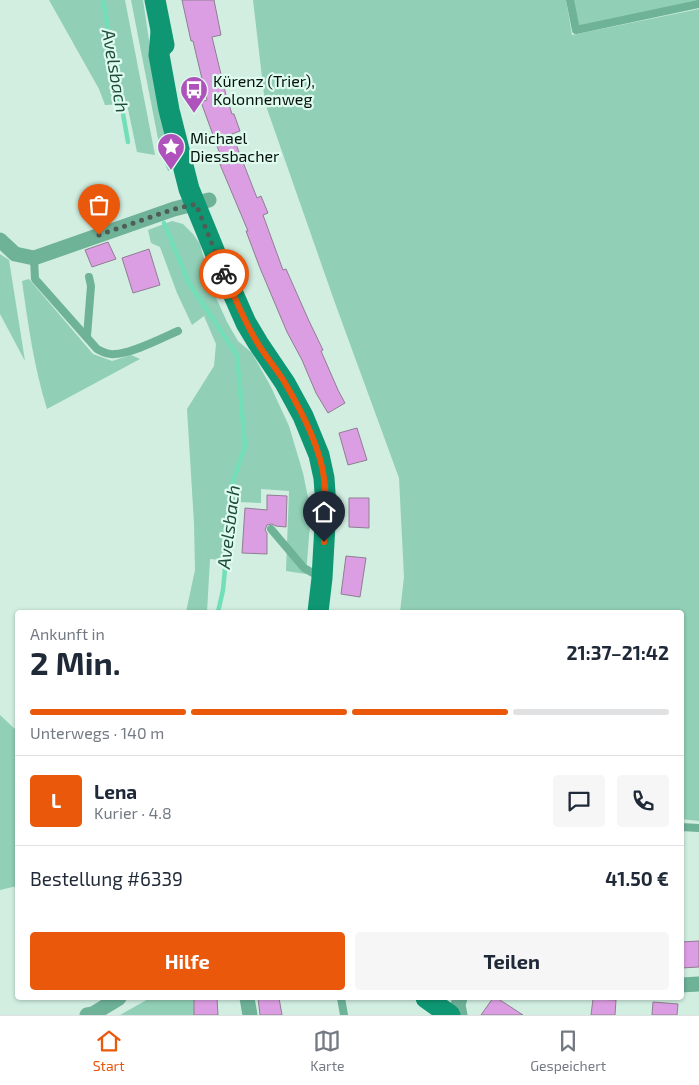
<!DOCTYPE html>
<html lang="de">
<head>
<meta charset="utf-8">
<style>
	:root { --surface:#fff; --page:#f6f6f7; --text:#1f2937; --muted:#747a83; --line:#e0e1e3; --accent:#ea580c }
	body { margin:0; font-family:"Exo 2",sans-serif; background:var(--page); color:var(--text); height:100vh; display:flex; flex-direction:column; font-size:19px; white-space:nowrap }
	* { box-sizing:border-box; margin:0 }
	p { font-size:16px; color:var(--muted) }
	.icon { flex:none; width:28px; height:28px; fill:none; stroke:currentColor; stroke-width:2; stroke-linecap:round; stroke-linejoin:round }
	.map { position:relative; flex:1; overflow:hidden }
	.panel { position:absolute; left:15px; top:610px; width:669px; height:390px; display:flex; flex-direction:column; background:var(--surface); border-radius:5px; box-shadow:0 1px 4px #0004 }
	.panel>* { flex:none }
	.pin { position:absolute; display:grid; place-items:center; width:42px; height:42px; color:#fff; margin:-51px -21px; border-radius:50% 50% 50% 0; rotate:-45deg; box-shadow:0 0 5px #0007 }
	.pin .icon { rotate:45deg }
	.courier { position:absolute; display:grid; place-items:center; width:50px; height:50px; margin:-25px; border:4px solid #ea580c; border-radius:50%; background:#fff; color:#222; box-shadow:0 1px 6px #0007 }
	.overview em { font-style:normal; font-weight:700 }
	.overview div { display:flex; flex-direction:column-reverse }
	.overview { display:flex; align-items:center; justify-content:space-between; height:85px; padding:0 15px }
	h1 { font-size:32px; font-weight:700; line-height:38px }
	.bar { display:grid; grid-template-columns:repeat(4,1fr); gap:8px 5px; align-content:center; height:60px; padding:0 15px }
	.bar i { height:6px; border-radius:4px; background:var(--line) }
	.bar .active { background:var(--accent) }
	.bar p { grid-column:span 4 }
	.line { display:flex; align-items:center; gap:12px; padding:0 15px; border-top:1px solid var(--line) }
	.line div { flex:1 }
	.round { display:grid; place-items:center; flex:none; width:52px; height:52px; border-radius:5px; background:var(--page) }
	.primary-button { display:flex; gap:10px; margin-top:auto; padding:10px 15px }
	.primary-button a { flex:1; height:58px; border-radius:5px; background:var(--accent); color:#fff; font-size:20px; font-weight:700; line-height:58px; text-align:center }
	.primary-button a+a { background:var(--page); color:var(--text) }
	.tab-bar { display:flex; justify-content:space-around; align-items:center; height:70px; border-top:1px solid var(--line); background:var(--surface); font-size:14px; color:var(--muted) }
	.tab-bar a { display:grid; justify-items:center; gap:2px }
	.tab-bar .active { color:var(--accent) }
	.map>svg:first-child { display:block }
	.green { fill:#91cfb6 }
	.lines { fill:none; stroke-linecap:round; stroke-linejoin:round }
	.stream { stroke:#72dfb8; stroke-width:4.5 }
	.building { fill:#dc9ee3; stroke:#8f7e91 }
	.service { stroke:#6eb298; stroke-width:8 }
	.minor { stroke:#6eb298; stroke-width:15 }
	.secondary { stroke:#0e9772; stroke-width:21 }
	.done { stroke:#4d5e57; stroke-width:5; stroke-dasharray:0 9 }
	.route { stroke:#ea580c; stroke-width:6 }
	.labels { text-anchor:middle; stroke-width:4.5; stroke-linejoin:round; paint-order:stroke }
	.poi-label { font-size:16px; fill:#06100c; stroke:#defbee; text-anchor:start }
	.water-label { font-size:18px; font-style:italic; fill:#1e4c3c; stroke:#defbee }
</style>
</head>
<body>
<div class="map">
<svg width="699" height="1015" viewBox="0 0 699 1015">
	<rect width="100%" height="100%" fill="#d1eee1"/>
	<!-- green -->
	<g class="green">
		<polygon points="49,0 125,0 155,155 137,152 127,104 105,105 99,89"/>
		<polygon points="131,0 143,0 160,114 173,170 168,171 161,154"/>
		<polygon points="253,0 566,0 572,35 699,9 699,821 681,819 681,612 400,612 404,577 399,478 335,303 265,103"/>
		<polygon points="569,0 699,0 699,4 575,31"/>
		<polygon points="172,221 183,224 193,234 200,244 213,291 227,322 238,341 252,353 271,387 289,426 303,473 311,512 306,574 286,571 289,491 261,489 261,503 239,502 225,525 222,560 210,559 207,612 186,612 195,570 194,523 187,409 214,366 216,344 204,316 192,325 177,293 160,247 151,243 148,230"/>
		<polygon points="0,254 9,260 25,361 0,314"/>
		<path d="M29,279l64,75 19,7 19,-6 9,4 -93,50c-13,-42 -19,-85 -25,-128z"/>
		<polygon points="0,715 18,732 17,886 0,890"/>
		<polygon points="150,998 206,998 194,998 194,1015 120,1015"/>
	</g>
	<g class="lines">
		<!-- stream -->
		<g class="stream">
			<polyline points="103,0 128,142"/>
			<polyline points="164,223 189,283 237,355 245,446 230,490 229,526 223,590 218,612"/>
		</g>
	</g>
	<!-- building -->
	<g class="building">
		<polygon points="182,0 214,0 221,35 212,37 226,95 232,114 234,114 240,131 232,134 257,198 261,196 268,213 263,215 283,270 286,269 309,321 323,350 321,351 338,390 345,403 328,413 316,393 302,360 287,332 260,268 246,231 248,231 216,155 220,154 201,102 207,100 193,41 191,41"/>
		<polygon points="108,242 116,259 92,267 85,250"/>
		<polygon points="149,249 160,285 133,293 122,258"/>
		<polygon points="357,428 367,460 348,465 339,433"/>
		<polygon points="267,495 287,496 286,527 276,526 272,524 267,525 265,530 267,533 267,554 242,553 245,508 267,510"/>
		<polygon points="349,498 369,498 369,528 349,527"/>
		<polygon points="346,556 366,558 360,597 341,594"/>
		<polygon points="699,941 699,967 681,968 681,942"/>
		<polygon points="194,998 217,998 218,1015 194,1015"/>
		<polygon points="258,998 279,998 282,1015 260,1015"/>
		<polygon points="493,998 497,998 523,1015 481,1015"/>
		<polygon points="593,999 616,1000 615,1015 591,1015"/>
		<polygon points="653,1002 678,1004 677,1015 652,1015"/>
	</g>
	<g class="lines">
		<!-- service -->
		<g class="service">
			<polyline points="570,0 576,30 699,4"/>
			<path d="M34,258l1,21 62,70c6,3 11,6 18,5 16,0 47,-16 63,-23"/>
			<polyline points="87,336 91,286 89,277"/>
			<polyline points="271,529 304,568 320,577"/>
			<polyline points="681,827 699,828"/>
			<polyline points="341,998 344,1015"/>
		</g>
		<!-- minor -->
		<g class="minor">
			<polyline points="0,240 15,254 34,258 174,209 209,200"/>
			<polyline points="681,985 699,984"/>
			<polyline points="247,998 250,1015"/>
			<polyline points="87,1015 93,1014 119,998"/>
			<polyline points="460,1015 458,1005 460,998"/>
		</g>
		<!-- secondary -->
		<g class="secondary">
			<polyline points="155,0 164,45"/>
			<polyline points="161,32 159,55 169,110 189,189 216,255 246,323 258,343 285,383 303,416 319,455 324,478 326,507 322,578 318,612"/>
			<polyline points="426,998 450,1015"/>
		</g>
	</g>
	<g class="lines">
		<!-- done -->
		<polyline class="done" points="99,235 174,209 196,204 224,274"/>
		<!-- route -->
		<path class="route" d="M224,274c11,23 20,47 33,68 8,14 20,27 28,41 16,27 35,64 39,95 3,21 1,43 0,64"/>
	</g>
	<!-- icons -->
	<defs>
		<symbol id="bus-pin" viewBox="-11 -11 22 30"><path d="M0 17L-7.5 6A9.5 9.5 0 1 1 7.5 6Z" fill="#b052bb" stroke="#defbee"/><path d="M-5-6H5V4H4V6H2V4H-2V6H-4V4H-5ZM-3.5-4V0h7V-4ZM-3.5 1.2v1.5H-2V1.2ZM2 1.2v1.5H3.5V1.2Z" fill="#fff"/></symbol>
		<symbol id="sight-pin" viewBox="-11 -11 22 30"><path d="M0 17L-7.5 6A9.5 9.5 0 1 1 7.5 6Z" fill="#b052bb" stroke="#defbee"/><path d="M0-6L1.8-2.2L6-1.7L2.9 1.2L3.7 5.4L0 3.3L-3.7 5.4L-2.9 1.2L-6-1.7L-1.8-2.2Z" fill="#fff"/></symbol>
	</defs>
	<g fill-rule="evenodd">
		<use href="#bus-pin" x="178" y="74" width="32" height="43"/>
		<use href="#sight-pin" x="155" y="131" width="32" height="43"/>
	</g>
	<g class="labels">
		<!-- poi labels -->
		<g class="poi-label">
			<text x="213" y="87">Kürenz (Trier),<tspan x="213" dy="18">Kolonnenweg</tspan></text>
			<text x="190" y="144">Michael<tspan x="190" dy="18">Diessbacher</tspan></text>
		</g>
		<!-- water labels -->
		<g class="water-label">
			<text transform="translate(115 71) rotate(80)" y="6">Avelsbach</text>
			<text transform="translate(229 527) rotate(-83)" y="6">Avelsbach</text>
		</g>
	</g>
</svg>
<div class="pin" style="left:99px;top:235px;background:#ea580c"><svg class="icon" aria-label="bag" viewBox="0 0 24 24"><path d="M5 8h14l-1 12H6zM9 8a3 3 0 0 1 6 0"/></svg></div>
<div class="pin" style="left:324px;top:542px;background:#1f2937"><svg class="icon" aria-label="home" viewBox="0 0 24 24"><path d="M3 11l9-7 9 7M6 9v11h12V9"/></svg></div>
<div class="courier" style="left:224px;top:274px"><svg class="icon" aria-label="bike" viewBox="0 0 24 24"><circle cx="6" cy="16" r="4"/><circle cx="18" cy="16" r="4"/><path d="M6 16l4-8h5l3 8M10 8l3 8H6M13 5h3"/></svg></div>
<section class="panel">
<div class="overview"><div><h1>2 Min.</h1><p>Ankunft in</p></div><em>21:37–21:42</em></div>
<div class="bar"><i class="active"></i><i class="active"></i><i class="active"></i><i></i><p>Unterwegs · 140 m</p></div>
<div class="line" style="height:90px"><b class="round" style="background:var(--accent);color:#fff">L</b><div><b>Lena</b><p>Kurier · 4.8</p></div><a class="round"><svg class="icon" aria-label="chat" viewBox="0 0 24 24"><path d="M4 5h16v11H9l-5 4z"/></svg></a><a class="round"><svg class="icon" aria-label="phone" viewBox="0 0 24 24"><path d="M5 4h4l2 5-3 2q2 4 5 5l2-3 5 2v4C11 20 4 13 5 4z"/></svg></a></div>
<div class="line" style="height:65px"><div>Bestellung #6339</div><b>41.50 €</b></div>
<div class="primary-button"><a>Hilfe</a><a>Teilen</a></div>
</section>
</div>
<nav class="tab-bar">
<a class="active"><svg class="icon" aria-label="home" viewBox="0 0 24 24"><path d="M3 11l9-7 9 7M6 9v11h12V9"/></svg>Start</a>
<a><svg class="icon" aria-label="map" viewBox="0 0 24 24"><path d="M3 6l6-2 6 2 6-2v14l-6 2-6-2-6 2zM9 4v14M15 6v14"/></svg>Karte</a>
<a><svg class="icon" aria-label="saved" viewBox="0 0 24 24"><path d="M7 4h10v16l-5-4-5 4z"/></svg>Gespeichert</a>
</nav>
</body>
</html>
